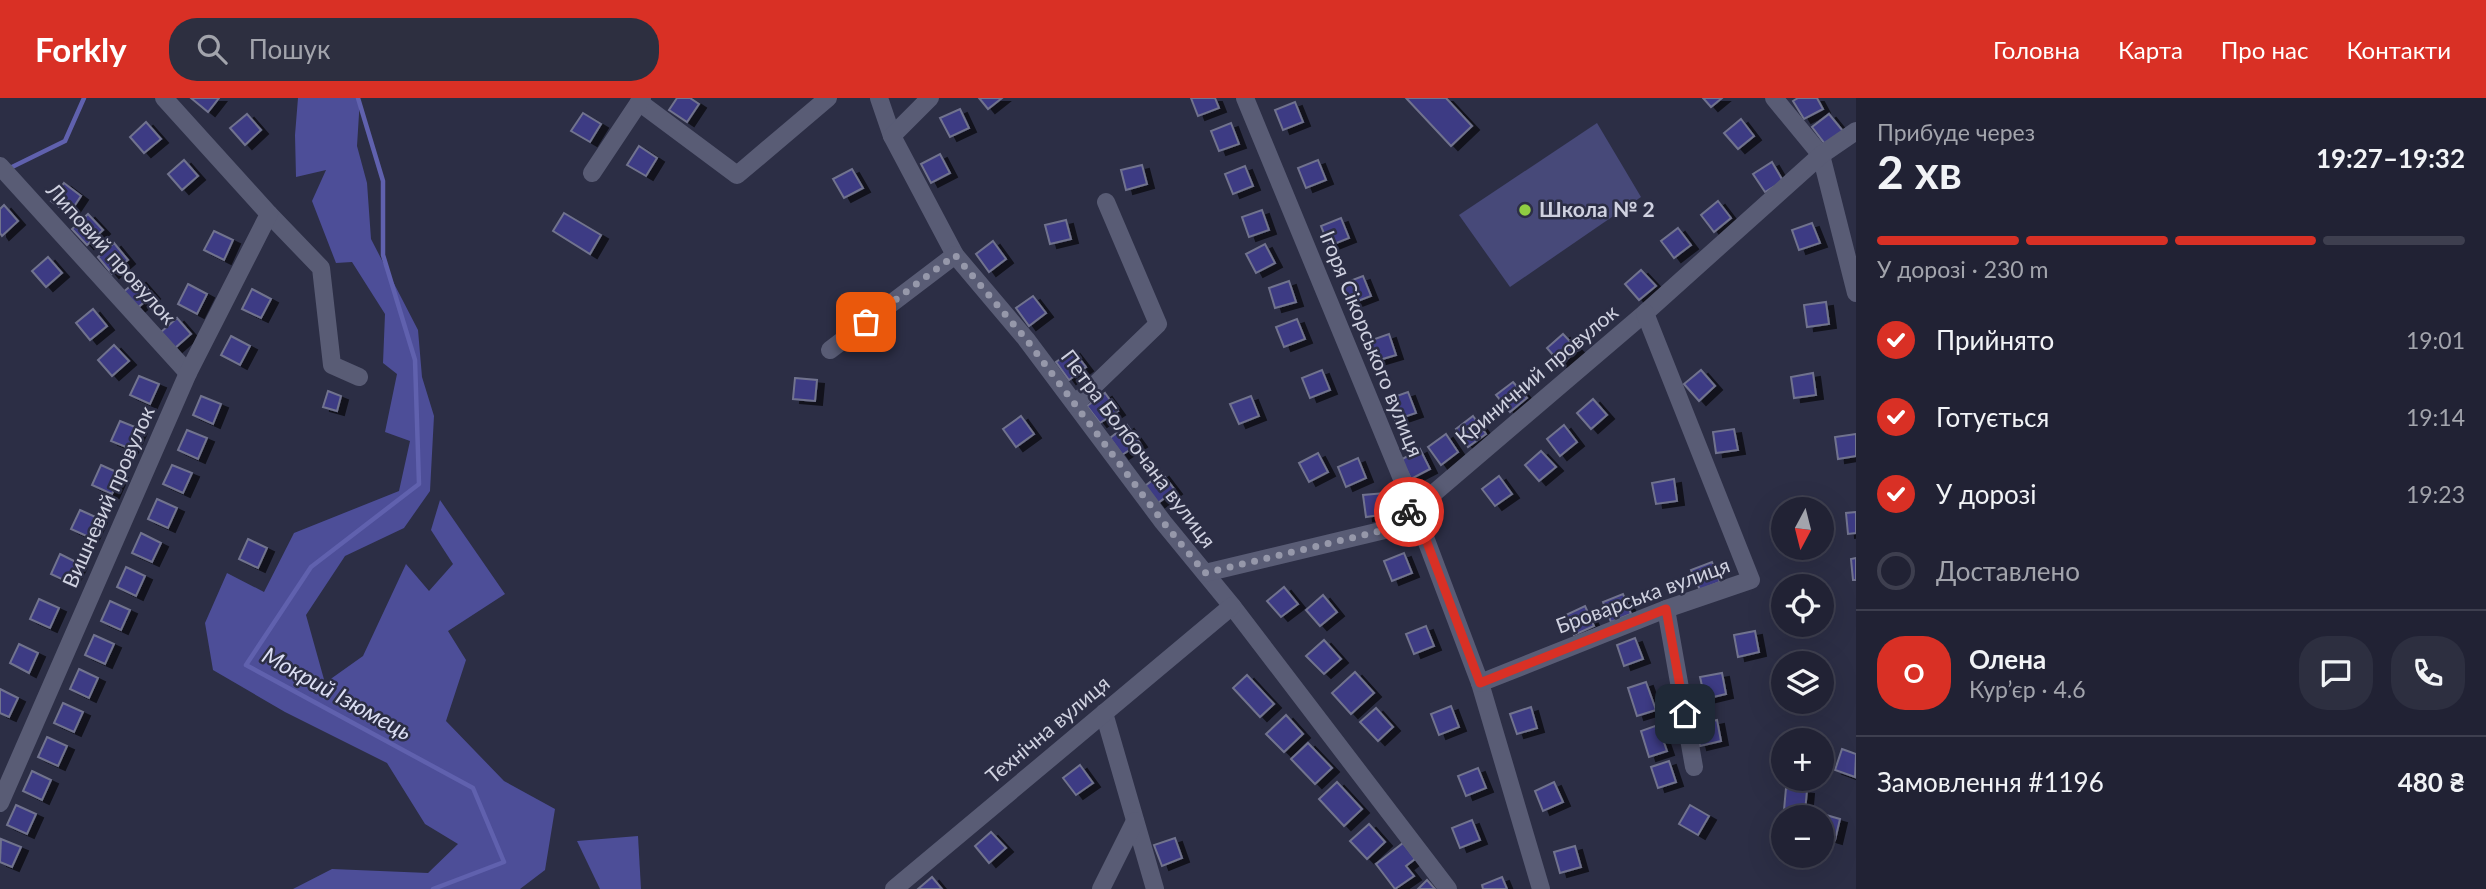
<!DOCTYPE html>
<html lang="uk">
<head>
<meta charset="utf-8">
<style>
	:root { --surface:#212234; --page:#2d2f40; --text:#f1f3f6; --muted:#a2a4ac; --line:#3e3f4f; --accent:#d93025 }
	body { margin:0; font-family:Lato,sans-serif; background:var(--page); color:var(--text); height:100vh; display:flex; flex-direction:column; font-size:26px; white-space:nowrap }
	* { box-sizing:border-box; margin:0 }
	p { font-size:23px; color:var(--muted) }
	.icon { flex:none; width:38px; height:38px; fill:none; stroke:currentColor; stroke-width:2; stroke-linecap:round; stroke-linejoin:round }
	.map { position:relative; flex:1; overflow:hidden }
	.details { display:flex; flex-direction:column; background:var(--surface); width:630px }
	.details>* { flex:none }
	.needle { width:46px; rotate:187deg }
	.controls { position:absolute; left:1771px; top:399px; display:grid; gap:14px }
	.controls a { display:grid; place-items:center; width:63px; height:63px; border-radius:50%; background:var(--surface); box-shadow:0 7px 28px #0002,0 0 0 2px var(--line); font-size:35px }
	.pin { position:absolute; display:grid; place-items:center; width:60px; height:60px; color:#fff; margin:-30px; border-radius:14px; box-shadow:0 4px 10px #0006 }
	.courier { position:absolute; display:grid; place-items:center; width:70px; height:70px; margin:-35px; border:5px solid #d93025; border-radius:50%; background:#fff; color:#222; box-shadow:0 2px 9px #0007 }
	.overview em { font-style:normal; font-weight:700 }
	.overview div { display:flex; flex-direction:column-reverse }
	.overview { display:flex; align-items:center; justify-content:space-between; height:119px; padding:0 21px }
	h1 { font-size:46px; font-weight:700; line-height:52px }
	.bar { display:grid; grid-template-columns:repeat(4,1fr); gap:10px 7px; align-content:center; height:84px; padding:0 21px }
	.bar i { height:9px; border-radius:5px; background:var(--line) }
	.bar .on { background:var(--accent) }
	.bar p { grid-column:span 4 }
	.line { display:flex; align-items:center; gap:18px; padding:0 21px; border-top:2px solid var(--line) }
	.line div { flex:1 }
	.round { display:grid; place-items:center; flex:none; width:74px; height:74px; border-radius:28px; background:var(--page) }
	ol { padding:0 21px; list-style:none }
	li { display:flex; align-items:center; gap:21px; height:77px }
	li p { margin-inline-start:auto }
	li .icon { padding:7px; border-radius:50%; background:var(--accent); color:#fff; stroke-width:4 }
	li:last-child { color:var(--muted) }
	li i { width:38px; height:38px; border:4px solid var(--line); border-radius:50% }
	header { display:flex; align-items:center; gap:42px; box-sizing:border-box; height:98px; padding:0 35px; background:var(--accent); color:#fff }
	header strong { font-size:33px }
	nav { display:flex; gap:38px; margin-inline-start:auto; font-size:24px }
	.search { width:490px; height:63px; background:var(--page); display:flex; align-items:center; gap:18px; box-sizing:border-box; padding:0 24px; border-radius:28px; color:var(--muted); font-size:26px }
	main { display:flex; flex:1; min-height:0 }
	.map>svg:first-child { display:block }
	.green { fill:#474979 }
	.forest { fill:#4d4e98 }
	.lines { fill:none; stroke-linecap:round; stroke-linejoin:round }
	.stream { stroke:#6061ae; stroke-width:4.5 }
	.building { fill:#3d3b84; stroke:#71738e; stroke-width:2; filter:url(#shadow) }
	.minor { stroke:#595c75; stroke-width:18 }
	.done { stroke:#9698aa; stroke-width:7; stroke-dasharray:0 12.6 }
	.route { stroke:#d93025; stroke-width:9 }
	.poi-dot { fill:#8fcd42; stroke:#2c2e45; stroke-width:2.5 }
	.labels { text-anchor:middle; stroke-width:5; stroke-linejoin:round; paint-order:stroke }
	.poi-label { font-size:21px; font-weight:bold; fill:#cfd1e0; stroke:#2c2e45; text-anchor:start }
	.street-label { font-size:21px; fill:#cfd1e0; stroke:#2c2e45 }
	.water-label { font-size:23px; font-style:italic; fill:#dbdef3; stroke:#2c2e45 }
</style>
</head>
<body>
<header>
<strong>Forkly</strong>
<div class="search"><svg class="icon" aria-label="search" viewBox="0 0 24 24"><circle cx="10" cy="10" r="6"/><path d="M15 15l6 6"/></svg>Пошук</div>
<nav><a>Головна</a><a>Карта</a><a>Про нас</a><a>Контакти</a></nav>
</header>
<main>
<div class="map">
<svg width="1856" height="791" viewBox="0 0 1856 791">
	<defs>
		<filter id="shadow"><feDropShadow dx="7" dy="4" stdDeviation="0" flood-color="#0009"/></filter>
	</defs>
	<rect width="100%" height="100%" fill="#2c2e45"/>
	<!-- green -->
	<polygon class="green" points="1597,25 1641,99 1510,189 1459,117"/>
	<!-- forest -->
	<g class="forest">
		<polygon points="298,0 360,0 357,48 367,85 371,141 418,232 422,279 434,318 430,393 404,430 345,458 306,517 325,585 363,558 406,466 429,493 453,466 431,432 440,402 505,496 448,533 466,562 446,623 504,683 555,711 545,772 520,791 293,791 332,771 428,775 458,746 425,726 387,665 285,614 213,572 205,525 227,475 264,494 294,435 399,393 410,343 385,334 397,276 383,265 385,216 352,164 336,165 312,103 326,72 296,79 295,37"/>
		<polygon points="638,738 641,791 600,791 577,743"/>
	</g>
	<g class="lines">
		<!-- stream -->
		<g class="stream">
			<polyline points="358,0 383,83 383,157 415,262 419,386 311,469 246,567 473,690 504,764 433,791"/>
			<polyline points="10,70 65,43 84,0"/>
		</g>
	</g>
	<!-- building -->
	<g class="building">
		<polygon points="191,0 219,0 208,14"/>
		<polygon points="677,0 690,0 699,6 687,24 669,12"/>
		<polygon points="979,0 1002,0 988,11"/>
		<polygon points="1191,0 1215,0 1219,10 1198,18"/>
		<polygon points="1406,0 1446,0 1472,28 1451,48"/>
		<polygon points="1703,0 1722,0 1711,9"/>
		<polygon points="1798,0 1817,0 1823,11 1804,21 1793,3"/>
		<polygon points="1295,4 1303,24 1283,32 1275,12"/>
		<polygon points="960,11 969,30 950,39 940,20"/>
		<polygon points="583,15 601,26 590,44 571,33"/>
		<polygon points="247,16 261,32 245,47 230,30"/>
		<polygon points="1829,16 1843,33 1825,46 1812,29"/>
		<polygon points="1741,21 1754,38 1738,51 1724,35"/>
		<polygon points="146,24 161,41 144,55 130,39"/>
		<polygon points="1231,25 1239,46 1219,53 1211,33"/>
		<polygon points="639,48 657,60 646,78 627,67"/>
		<polygon points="940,56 950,75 931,85 921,66"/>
		<polygon points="184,62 198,78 182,92 168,76"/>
		<polygon points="1318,62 1326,82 1306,90 1298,70"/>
		<polygon points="1772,64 1783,83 1765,94 1753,76"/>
		<polygon points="1142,67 1147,86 1126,92 1121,72"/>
		<polygon points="1245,68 1253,88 1233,96 1225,76"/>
		<polygon points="852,71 863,90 844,100 833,81"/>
		<polygon points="64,85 81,98 69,116 51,103"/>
		<polygon points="1718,103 1731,120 1714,134 1701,117"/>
		<polygon points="4,107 18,123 2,138 0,135 0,111"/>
		<polygon points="1262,112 1269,132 1249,139 1242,119"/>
		<polygon points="564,115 601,137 590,156 553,133"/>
		<polygon points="88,116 103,132 87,147 72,131"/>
		<polygon points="1341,120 1349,140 1329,148 1321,128"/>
		<polygon points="1066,122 1071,141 1050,146 1045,127"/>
		<polygon points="1812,125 1820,145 1799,152 1792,132"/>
		<polygon points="1678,130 1691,147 1674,160 1661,143"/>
		<polygon points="214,133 233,142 224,162 204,152"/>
		<polygon points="993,143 1006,161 989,174 976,156"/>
		<polygon points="114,145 128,162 112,176 98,159"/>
		<polygon points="1265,146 1275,165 1256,175 1246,156"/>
		<polygon points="48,159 62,175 46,189 32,173"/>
		<polygon points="1641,172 1656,188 1639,202 1625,186"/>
		<polygon points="1363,178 1371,198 1350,206 1342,186"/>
		<polygon points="139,181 153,197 136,211 122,195"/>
		<polygon points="1289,183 1296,204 1275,210 1269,190"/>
		<polygon points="188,186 207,196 197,216 178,206"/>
		<polygon points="252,191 271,201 261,220 242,211"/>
		<polygon points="1033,198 1046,215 1029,228 1016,210"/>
		<polygon points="1826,204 1829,226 1807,229 1804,207"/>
		<polygon points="93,211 107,228 90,242 76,225"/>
		<polygon points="177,220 191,236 175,250 161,234"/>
		<polygon points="1297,221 1305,241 1284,249 1276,229"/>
		<polygon points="1389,236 1396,257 1376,263 1369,243"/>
		<polygon points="1563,236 1578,252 1561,266 1547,250"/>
		<polygon points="231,238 250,248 240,267 221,257"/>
		<polygon points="114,247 129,263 112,278 98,262"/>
		<polygon points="1073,252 1086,269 1069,282 1056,264"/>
		<polygon points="1322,272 1330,292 1310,300 1302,280"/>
		<polygon points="1701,272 1715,288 1699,303 1684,286"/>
		<polygon points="1813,275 1816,297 1794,300 1791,279"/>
		<polygon points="139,278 159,286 150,306 130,297"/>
		<polygon points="795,280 817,282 815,303 793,301"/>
		<polygon points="1513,284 1527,300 1510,314 1496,297"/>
		<polygon points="328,293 341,298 337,313 323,309"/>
		<polygon points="1408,294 1416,315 1395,322 1388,301"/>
		<polygon points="1105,295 1118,313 1100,325 1087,308"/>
		<polygon points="201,298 221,306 213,326 193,317"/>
		<polygon points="1251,298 1259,318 1239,326 1230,306"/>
		<polygon points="1593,301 1607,317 1591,331 1577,315"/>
		<polygon points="1021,318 1034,336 1016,349 1003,331"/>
		<polygon points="1473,318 1486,336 1468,349 1456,331"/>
		<polygon points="120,323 140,331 131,351 111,343"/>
		<polygon points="1127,327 1140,345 1122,357 1110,340"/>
		<polygon points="1564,327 1577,344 1560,358 1547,341"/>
		<polygon points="1734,331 1738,352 1716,355 1713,334"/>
		<polygon points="187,332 207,340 198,361 178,352"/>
		<polygon points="1446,336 1458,354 1441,367 1428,349"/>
		<polygon points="1856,336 1856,358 1838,361 1835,339"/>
		<polygon points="1420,351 1430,371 1411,381 1401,362"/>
		<polygon points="1541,353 1556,369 1539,383 1525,367"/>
		<polygon points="1318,355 1328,374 1309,384 1299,365"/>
		<polygon points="1358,360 1366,380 1346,389 1338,369"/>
		<polygon points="101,367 121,376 112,396 92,387"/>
		<polygon points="172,367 192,375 183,395 163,386"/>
		<polygon points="1162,375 1175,392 1158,405 1145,388"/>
		<polygon points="1499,378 1512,396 1495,408 1482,391"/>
		<polygon points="1674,381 1677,403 1656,406 1652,385"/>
		<polygon points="1385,395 1387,416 1366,419 1363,397"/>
		<polygon points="157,401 177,410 168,430 148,421"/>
		<polygon points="80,412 100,421 91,440 71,431"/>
		<polygon points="1856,414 1856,435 1848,436 1846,415"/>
		<polygon points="141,435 161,445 152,464 132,455"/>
		<polygon points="248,441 267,450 258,470 239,461"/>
		<polygon points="1404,455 1412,475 1392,483 1384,463"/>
		<polygon points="60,456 80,466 70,485 51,476"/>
		<polygon points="1856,460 1856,482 1853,482 1851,461"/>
		<polygon points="1712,464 1720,484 1700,492 1691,472"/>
		<polygon points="126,469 145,478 136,498 117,489"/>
		<polygon points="1284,489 1298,506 1281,519 1267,503"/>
		<polygon points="1623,496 1631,516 1611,524 1603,504"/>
		<polygon points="1323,497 1337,514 1320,528 1306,512"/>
		<polygon points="39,501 59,510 50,530 30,521"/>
		<polygon points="110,503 130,512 121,532 101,523"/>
		<polygon points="1585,508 1594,528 1574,537 1566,517"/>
		<polygon points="1426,528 1434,548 1414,556 1406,536"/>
		<polygon points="1755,533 1759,554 1738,559 1734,537"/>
		<polygon points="94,537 114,546 105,566 85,557"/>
		<polygon points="1635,540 1643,561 1624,568 1617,547"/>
		<polygon points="1324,542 1341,561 1324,576 1306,558"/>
		<polygon points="19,546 38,555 29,575 10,565"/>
		<polygon points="79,571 98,580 89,600 70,591"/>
		<polygon points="1355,574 1374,595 1351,616 1332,595"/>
		<polygon points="1722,575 1726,596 1705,601 1700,579"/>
		<polygon points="1247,577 1274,606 1260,619 1233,590"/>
		<polygon points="1646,584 1656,612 1637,618 1628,590"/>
		<polygon points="0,591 18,600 9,619 0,615"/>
		<polygon points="63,605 83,614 74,634 54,625"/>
		<polygon points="1451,608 1459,629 1439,637 1431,616"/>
		<polygon points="1531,609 1537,630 1517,636 1510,616"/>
		<polygon points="1376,610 1393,629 1378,643 1360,624"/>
		<polygon points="1286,617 1303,636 1284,654 1266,636"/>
		<polygon points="1717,622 1721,643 1700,648 1695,627"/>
		<polygon points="1658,627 1667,653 1649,659 1641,633"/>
		<polygon points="47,639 67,648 58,668 38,659"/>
		<polygon points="1308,645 1332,670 1315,686 1291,661"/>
		<polygon points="1842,651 1856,656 1855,679 1835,672"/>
		<polygon points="1669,663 1676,684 1658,690 1651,669"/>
		<polygon points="1080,667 1093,685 1076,697 1063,680"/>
		<polygon points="1478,670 1486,690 1466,698 1458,678"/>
		<polygon points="32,673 51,682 42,702 23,693"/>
		<polygon points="1337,684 1362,711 1344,728 1319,701"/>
		<polygon points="1554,684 1563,704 1543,713 1535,693"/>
		<polygon points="1786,690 1807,692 1805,714 1784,712"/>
		<polygon points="16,707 36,716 27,736 7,727"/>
		<polygon points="1690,707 1709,718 1698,737 1679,726"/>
		<polygon points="1819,715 1840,721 1835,742 1822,738 1822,719 1818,719"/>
		<polygon points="1472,722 1480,742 1460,750 1452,730"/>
		<polygon points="1369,726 1385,744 1367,761 1350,743"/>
		<polygon points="991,734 1006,750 989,765 975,748"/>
		<polygon points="1175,740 1182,760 1162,768 1154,747"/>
		<polygon points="1,741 21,749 12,769 0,764"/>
		<polygon points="1403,745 1415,761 1406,768 1414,778 1395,791 1376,766"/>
		<polygon points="1575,748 1581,769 1560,775 1554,754"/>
		<polygon points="932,779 942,791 918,791"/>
		<polygon points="1502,779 1507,791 1483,791 1482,787"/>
		<polygon points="1427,782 1435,791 1418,791"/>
	</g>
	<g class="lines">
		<!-- minor -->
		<g class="minor">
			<polyline points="879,0 892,38"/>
			<polyline points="930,0 892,38 955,157 1026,241 1163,424 1232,508 1448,791"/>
			<polyline points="1245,0 1414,410 1480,585 1541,791"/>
			<polyline points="1774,0 1821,57 1856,195"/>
			<polyline points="639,4 737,77 828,0"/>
			<polyline points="0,68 188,275"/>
			<polyline points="592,75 642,0"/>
			<polyline points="269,116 321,170 332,267 359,279"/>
			<polyline points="830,252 955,157"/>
			<polyline points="1075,306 1158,226 1106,104"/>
			<polyline points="1205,475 1393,430 1645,215 1821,57 1856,33"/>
			<polyline points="1666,511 1694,669"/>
			<polyline points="1480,585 1666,511 1751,482 1645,215"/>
			<polyline points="1104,615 1155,791"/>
			<polyline points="0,705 188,275 269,116 164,0"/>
			<polyline points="894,791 1232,508"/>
			<polyline points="1101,791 1135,723"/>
		</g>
	</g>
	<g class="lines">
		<!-- done -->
		<polyline class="done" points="866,224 955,157 1026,241 1163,424 1205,475 1393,430 1409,414"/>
		<!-- route -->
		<polyline class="route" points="1409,414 1414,410 1480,585 1666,511 1685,616"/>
	</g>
	<!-- markers -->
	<circle class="poi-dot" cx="1525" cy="112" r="7"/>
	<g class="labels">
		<!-- poi labels -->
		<g class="poi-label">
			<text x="1539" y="119">Школа № 2</text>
		</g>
		<!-- street labels -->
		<g class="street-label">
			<text transform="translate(111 156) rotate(48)" y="7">Липовий провулок</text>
			<text transform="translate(1371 246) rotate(68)" y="7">Ігоря Сікорського вулиця</text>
			<text transform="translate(1537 277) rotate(-40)" y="7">Криничний провулок</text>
			<text transform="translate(1138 351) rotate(53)" y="7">Петра Болбочана вулиця</text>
			<text transform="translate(109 399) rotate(-66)" y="7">Вишневий провулок</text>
			<text transform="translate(1643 498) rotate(-20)" y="7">Броварська вулиця</text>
			<text transform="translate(1048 632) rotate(-40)" y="7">Технічна вулиця</text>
		</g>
		<!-- water labels -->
		<g class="water-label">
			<text transform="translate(337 596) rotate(29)" y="8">Мокрий Ізюмець</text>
		</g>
	</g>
</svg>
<div class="controls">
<a><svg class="needle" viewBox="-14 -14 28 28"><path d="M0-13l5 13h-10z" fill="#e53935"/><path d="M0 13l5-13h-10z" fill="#a2a4ac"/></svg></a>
<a><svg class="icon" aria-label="locate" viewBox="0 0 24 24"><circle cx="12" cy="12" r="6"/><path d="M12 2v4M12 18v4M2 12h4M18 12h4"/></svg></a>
<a><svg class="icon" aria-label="layers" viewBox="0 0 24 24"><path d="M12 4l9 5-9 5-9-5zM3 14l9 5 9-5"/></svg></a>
<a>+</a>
<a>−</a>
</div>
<div class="pin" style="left:866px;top:224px;background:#ea580c"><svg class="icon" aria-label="bag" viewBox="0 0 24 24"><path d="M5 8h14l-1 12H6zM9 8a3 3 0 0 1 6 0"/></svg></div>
<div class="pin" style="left:1685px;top:616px;background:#1f2937"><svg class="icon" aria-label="home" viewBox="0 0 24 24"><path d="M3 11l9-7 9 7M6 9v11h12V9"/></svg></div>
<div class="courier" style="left:1409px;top:414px"><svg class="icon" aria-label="bike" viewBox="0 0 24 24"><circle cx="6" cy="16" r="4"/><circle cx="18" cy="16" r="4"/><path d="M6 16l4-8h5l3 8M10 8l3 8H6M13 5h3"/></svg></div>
</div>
<section class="details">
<div class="overview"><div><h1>2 хв</h1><p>Прибуде через</p></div><em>19:27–19:32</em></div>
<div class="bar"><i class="on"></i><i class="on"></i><i class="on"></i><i></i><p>У дорозі · 230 m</p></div>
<ol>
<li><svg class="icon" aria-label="check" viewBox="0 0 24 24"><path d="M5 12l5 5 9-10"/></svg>Прийнято<p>19:01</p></li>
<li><svg class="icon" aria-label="check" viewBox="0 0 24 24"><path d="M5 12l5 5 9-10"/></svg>Готується<p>19:14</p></li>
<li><svg class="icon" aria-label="check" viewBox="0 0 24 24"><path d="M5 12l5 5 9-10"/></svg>У дорозі<p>19:23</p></li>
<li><i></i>Доставлено</li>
</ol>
<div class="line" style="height:126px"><b class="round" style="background:var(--accent);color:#fff">О</b><div><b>Олена</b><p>Кур’єр · 4.6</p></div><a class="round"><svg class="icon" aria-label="chat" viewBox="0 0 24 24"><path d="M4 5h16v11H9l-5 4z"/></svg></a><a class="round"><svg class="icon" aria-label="phone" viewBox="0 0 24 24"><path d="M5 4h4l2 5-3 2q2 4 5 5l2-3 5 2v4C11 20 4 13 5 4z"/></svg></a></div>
<div class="line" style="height:91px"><div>Замовлення #1196</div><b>480 ₴</b></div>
</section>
</main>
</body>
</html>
